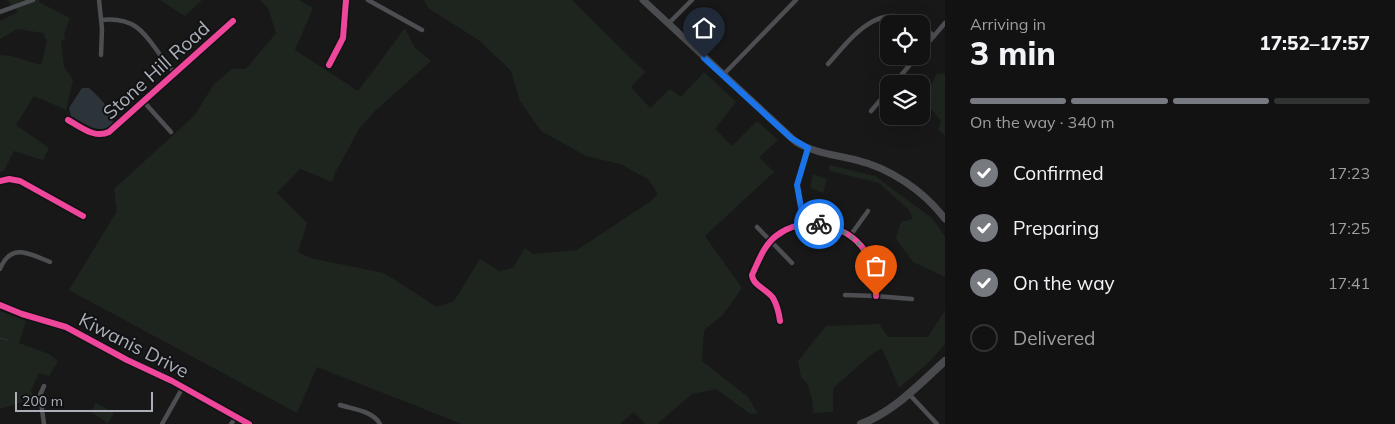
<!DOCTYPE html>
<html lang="en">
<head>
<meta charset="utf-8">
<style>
	:root { --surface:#121212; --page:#1f2020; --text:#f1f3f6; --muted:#9c9e9f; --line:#313232; --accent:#777a80 }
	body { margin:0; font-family:Mulish,sans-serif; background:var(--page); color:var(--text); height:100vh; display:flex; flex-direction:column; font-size:19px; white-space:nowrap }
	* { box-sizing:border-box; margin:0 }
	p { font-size:16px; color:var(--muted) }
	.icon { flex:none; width:28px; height:28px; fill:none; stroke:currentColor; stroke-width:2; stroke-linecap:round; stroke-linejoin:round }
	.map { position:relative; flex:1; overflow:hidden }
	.panel { display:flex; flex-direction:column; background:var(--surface); width:450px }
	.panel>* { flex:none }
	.fabs { position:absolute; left:880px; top:15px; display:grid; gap:10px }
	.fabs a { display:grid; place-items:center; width:50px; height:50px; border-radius:10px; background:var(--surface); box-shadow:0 5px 20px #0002,0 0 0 1px var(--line); font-size:25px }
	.scale { position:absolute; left:15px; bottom:12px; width:138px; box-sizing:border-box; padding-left:5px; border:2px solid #aaafb8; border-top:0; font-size:14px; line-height:18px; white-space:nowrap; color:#aaafb8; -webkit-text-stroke:4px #121214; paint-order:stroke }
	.pin { position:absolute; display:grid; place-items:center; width:42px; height:42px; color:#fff; margin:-51px -21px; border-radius:50% 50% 50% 0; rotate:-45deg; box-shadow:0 0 5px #0007 }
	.pin .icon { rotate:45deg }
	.courier { position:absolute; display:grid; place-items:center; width:50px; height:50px; margin:-25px; border:4px solid #1a73e8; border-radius:50%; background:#fff; color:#222; box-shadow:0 1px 6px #0007 }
	.summary em { font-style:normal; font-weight:800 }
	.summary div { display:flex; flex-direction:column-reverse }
	.summary { display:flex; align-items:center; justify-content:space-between; height:85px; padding:0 25px }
	h1 { font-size:32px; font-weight:800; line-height:38px }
	.bar { display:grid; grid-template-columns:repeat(4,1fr); gap:8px 5px; align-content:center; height:60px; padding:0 25px }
	.bar i { height:6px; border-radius:4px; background:var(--line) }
	.bar .on { background:var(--accent) }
	.bar p { grid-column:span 4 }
	ol { padding:0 25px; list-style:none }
	li { display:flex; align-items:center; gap:15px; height:55px }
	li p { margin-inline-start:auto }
	li .icon { padding:5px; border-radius:50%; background:var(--accent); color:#fff; stroke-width:4 }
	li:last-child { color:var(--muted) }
	li i { width:28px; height:28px; border:2px solid var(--line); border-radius:50% }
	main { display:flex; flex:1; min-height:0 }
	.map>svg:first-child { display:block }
	.green { fill:#1e251f }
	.water { fill:#2c343a }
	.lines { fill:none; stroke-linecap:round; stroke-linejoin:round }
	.stream { stroke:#2c343a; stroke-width:1 }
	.minor { stroke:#4c4e51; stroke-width:4.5 }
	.secondary { stroke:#4b4c4f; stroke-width:7 }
	.primary { stroke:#494a4d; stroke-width:8 }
	.cycleway-casing { stroke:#121214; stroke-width:9 }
	.cycleway { stroke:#ed469a; stroke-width:6 }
	.done { stroke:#777a80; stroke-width:5; stroke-dasharray:0 9 }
	.route { stroke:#1a73e8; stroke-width:6 }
	.labels { text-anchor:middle; stroke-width:4; stroke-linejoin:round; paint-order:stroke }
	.street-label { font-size:19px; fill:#aaafb8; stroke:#121214 }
</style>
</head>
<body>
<main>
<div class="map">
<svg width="945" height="424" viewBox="0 0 945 424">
	<rect width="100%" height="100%" fill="#181818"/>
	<!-- green -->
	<g class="green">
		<polygon points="7,0 39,0 39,2 70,18 64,34 65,40 61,40 61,42 64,67 73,80 66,110 34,96 16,125 49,148 43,160 14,151 4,171 0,172 0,55 11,56 41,65 47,42 43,33 17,29 0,39 0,21 18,12"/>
		<polygon points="160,0 202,0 185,16"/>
		<polygon points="260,0 299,0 313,8 295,50 358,91 405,28 414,47 431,61 374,112 359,129 335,173 332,182 300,169 277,193 307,223 298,252 310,258 384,273 437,307 454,301 480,259 499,271 513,268 525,248 533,254 577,250 651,201 658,194 648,179 620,164 586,156 541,131 520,101 511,71 480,41 428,8 424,0 572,0 645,72 631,87 650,108 670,89 681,97 704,72 736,102 715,129 732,146 757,121 778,140 759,157 774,172 705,236 742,288 723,315 704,330 702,361 748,397 758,414 749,413 716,389 692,394 657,424 645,424 634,412 620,424 462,424 317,367 297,413 69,290 117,211 114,189 194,116 214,84 232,69 246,69 276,33 268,8"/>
		<polygon points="937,73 945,74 945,135 938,130 941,121 924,100"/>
		<polygon points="829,165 875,176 933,219 945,237 945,277 913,262 896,238 901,222 913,219 909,210 879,183 830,171"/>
		<polygon points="813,174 827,179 823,193 810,188"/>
		<polygon points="945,310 945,344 928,363 899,388 882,348 872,354 833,388 833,412 813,413 812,399 807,383 801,377 798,361 826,326 879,324 888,337 928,337"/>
		<polygon points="0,311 26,321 19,343 49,354 58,361 49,376 39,373 31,390 34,398 0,409"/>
		<polygon points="96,403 114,413 108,423 91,412"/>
	</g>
	<!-- water -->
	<path class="water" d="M82,88h7c9,8 23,21 24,35 -12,14 -29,0 -42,-7l-2,-8z"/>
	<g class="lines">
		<!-- stream -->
		<polyline class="stream" points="0,338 7,340"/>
		<!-- minor -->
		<g class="minor">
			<polyline points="99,0 102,29 101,55"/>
			<polyline points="368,0 422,30"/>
			<polyline points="0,12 33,0"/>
			<path d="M101,20c45,-5 48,27 74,53"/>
			<polyline points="668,24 692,0"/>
			<polyline points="921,25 934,36"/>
			<polyline points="921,51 945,23"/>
			<path d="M828,64c26,-29 50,-64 92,-40"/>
			<polyline points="329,65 343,38 346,0"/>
			<polyline points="723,75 796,0"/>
			<polyline points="894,84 917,56"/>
			<polyline points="144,102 171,132"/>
			<polyline points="871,111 889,90"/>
			<path d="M68,120c13,7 27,19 41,12l124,-111"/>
			<polyline points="0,181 9,179 20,181 83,216"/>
			<polyline points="804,224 797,185 808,148"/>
			<polyline points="757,227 792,263"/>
			<polyline points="850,236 868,211"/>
			<path d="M0,269c11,-27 30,-15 50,-7"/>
			<polyline points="845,295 876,296 912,299"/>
			<polyline points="0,305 22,314 66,327 127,360 172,381 249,424"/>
			<path d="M780,321c-1,-8 -3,-16 -7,-23 -6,-9 -20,-12 -21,-23 6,-13 12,-30 24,-39 27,-21 70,-13 89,15 9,14 11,29 11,45"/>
			<polyline points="44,386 40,395 44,424"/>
			<polyline points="909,394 937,424"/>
			<path d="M340,405c13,4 33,6 40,19"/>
			<polyline points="162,424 183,387"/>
			<polyline points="231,424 236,417"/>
		</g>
		<!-- secondary -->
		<path class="secondary" d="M643,0l153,142c18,11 40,13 60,18 34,8 68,31 89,59"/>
		<!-- primary -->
		<path class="primary" d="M861,424c34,-13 58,-40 84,-63"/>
		<defs>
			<g id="cycleway">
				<polyline points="329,65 343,38 346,0"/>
				<path d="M68,120c13,7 27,19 41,12l124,-111"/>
				<polyline points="0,181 9,179 20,181 83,216"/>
				<polyline points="0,305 22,314 66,327 127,360 172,381 249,424"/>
				<path d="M780,321c-1,-8 -3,-16 -7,-23 -6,-9 -20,-12 -21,-23 6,-13 12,-30 24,-39 27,-21 70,-13 89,15 9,14 11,29 11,45"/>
			</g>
		</defs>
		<!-- cycleway casing -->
		<use href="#cycleway" class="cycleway-casing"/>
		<!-- cycleway -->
		<use href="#cycleway" class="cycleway"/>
	</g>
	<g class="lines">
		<!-- done -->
		<path class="done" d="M819,224c24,2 47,21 55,44 2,9 2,19 2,28"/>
		<!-- route -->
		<polyline class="route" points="704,58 791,138 808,148 797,185 804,224 819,224"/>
	</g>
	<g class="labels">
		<!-- street labels -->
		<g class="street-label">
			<text transform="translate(156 70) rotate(-42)" y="7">Stone Hill Road</text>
			<text transform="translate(134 345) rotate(27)" y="7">Kiwanis Drive</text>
		</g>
	</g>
</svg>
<div class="fabs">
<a><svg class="icon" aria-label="locate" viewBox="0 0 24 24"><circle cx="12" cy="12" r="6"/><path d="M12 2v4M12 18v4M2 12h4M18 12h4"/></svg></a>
<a><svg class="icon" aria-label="layers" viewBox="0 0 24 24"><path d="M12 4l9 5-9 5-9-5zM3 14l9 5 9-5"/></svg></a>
</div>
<div class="scale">200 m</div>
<div class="pin" style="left:876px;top:296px;background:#ea580c"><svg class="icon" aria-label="bag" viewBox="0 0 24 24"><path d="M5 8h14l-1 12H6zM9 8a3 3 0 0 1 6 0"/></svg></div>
<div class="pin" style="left:704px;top:58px;background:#1f2937"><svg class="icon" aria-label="home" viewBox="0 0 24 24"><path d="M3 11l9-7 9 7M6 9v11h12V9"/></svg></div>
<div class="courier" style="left:819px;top:224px"><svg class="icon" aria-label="bike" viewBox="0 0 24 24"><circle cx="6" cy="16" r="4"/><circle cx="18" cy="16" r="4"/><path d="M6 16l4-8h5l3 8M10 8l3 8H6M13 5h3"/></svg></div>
</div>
<section class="panel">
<div class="summary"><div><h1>3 min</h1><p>Arriving in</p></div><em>17:52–17:57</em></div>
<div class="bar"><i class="on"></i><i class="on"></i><i class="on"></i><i></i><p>On the way · 340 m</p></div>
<ol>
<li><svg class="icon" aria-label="check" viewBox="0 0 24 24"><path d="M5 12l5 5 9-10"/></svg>Confirmed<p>17:23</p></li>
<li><svg class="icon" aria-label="check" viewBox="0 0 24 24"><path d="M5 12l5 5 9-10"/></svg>Preparing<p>17:25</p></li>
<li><svg class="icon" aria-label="check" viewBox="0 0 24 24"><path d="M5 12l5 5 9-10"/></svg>On the way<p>17:41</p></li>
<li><i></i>Delivered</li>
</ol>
</section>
</main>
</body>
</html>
